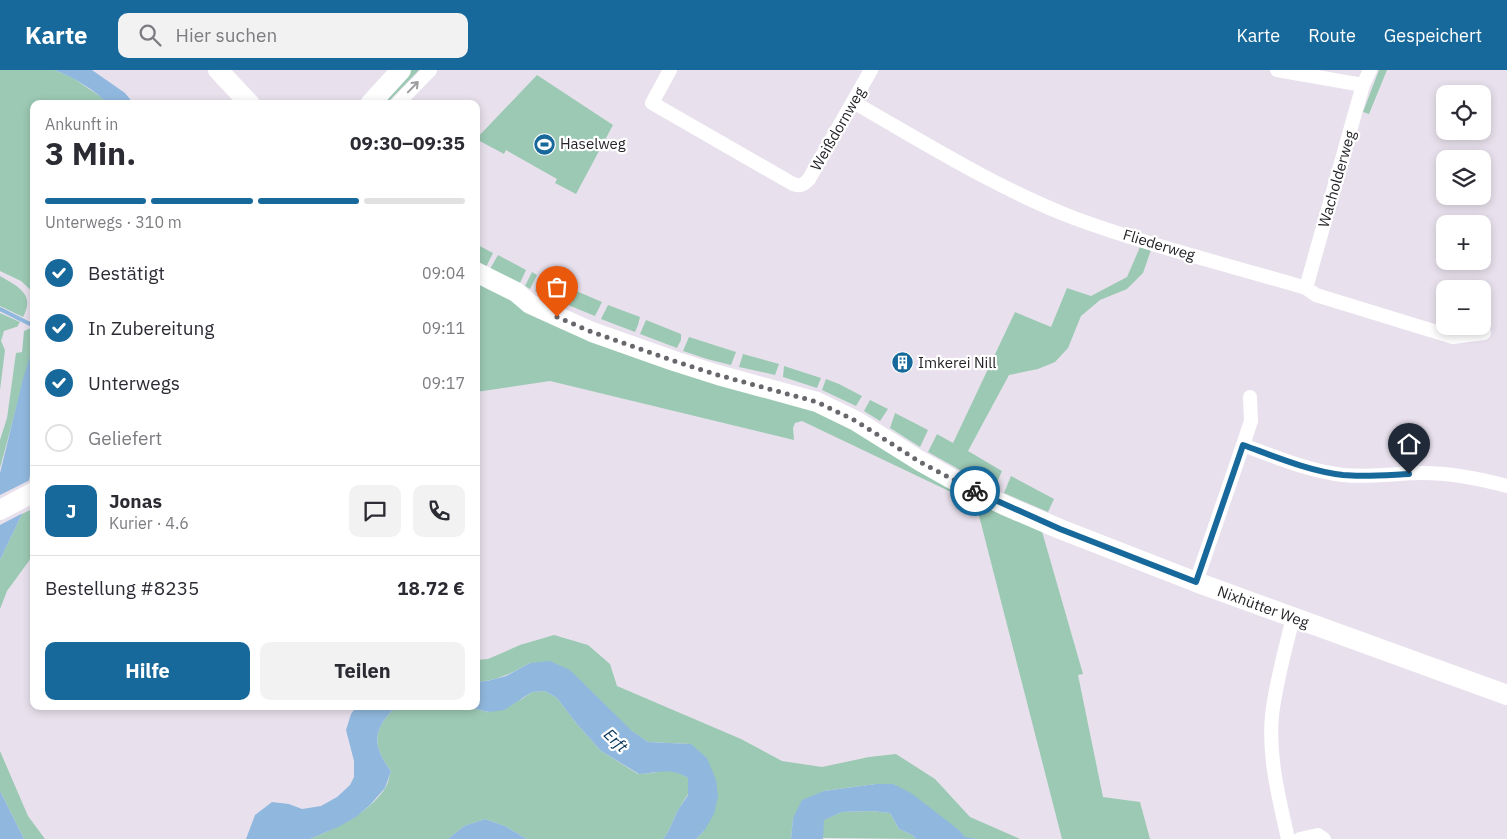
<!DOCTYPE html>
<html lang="de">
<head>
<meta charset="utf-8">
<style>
	:root { --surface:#fff; --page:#f2f2f3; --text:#2b2b33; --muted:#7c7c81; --line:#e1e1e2; --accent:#18699b }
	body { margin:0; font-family:"IBM Plex Sans",sans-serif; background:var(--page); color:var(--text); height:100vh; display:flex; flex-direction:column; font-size:19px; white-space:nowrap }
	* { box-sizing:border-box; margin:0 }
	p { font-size:16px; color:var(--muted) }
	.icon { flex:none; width:28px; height:28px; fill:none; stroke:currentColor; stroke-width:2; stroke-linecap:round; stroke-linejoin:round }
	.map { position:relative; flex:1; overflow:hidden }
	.side { position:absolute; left:30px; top:30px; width:450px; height:610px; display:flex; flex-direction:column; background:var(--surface); border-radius:10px; box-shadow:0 2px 8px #0003 }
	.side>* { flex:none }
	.buttons { position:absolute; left:1436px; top:15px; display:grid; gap:10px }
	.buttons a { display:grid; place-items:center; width:55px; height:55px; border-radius:10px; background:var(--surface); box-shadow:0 2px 8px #0003; font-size:25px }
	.pin { position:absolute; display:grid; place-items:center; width:42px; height:42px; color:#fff; margin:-51px -21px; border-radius:50% 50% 50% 0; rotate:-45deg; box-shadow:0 0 5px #0007 }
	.pin .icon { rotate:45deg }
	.courier { position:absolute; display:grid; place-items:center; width:50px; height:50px; margin:-25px; border:4px solid #18699b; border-radius:50%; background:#fff; color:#222; box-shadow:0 1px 6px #0007 }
	.overview em { font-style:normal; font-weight:800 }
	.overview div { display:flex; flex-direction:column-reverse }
	.overview { display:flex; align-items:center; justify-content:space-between; height:85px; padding:0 15px }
	h1 { font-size:32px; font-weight:800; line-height:38px }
	.bar { display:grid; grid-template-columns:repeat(4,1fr); gap:8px 5px; align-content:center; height:60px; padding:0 15px }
	.bar i { height:6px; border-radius:4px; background:var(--line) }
	.bar .active { background:var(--accent) }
	.bar p { grid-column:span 4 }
	.line { display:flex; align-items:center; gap:12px; padding:0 15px; border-top:1px solid var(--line) }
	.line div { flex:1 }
	.round { display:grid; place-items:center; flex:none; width:52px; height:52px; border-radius:10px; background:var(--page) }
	ol { padding:0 15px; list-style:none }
	li { display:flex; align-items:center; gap:15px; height:55px }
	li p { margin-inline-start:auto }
	li .icon { padding:5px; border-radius:50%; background:var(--accent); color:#fff; stroke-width:4 }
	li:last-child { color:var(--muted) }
	li i { width:28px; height:28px; border:2px solid var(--line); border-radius:50% }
	.cta { display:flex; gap:10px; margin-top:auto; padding:10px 15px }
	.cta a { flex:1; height:58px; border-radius:10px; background:var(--accent); color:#fff; font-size:20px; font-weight:800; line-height:58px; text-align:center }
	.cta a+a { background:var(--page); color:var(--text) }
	header { display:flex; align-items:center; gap:30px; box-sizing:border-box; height:70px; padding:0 25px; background:var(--accent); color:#fff }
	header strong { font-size:24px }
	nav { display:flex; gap:28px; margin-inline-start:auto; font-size:18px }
	.search { width:350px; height:45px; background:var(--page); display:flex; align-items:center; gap:12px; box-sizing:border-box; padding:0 18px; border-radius:10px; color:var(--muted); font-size:19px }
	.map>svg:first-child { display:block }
	.green { fill:#9cc9b4 }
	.water { fill:#90b8de }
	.pier { fill:#e8e1ed }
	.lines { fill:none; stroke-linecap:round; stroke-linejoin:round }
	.stream { stroke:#90b8de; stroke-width:4 }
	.minor { stroke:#fff; stroke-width:14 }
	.secondary { stroke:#fff; stroke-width:20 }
	.oneway { stroke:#9d9c9e }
	.done { stroke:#69666c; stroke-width:5; stroke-dasharray:0 9 }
	.route { stroke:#18699b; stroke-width:6 }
	.labels { text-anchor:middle; stroke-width:4.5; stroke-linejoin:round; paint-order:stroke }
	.street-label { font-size:15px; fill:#252327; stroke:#fff }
	.poi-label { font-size:15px; fill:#252327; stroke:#fff; text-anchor:start }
	.water-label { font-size:16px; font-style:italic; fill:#002f52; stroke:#fff }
</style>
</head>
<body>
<header>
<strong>Karte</strong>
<div class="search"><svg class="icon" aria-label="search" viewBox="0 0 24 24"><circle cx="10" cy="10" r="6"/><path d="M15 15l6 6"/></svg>Hier suchen</div>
<nav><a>Karte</a><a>Route</a><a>Gespeichert</a></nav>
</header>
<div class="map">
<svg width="1507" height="769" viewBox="0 0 1507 769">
	<rect width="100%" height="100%" fill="#e8e1ed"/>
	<!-- green -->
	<g class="green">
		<polygon points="0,0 55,0 73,8 104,29 108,34 34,34 34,223 21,211 0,201"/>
		<polygon points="408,0 419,0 386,34 377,34"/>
		<polygon points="1379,0 1387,0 1369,44 1363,42"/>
		<polygon points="537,5 613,55 576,124 555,113 557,109 506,80 504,84 476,69"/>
		<polygon points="476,174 493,183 486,197 476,191"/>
		<polygon points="1140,177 1151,180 1143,203 1127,219 1100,230 1081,246 1068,278 1055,292 1038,299 1009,305 968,381 1002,401 994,419 928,382 937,364 953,373 1015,242 1051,257 1067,218 1091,226 1127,207"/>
		<polygon points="498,185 526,200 520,213 490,199"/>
		<polygon points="532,202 537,205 530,219 525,216"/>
		<path d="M0,206c17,10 36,18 23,41l-23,-11z"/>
		<polygon points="542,207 566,217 560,232 535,221"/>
		<polygon points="476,210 814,339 1041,458 1083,604 1078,605 1103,727 1140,732 1150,769 1062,769 976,434 802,351 795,353 793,358 794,370 550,311 476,322"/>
		<polygon points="574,220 602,232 595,246 568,235"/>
		<polygon points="608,235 640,247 638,255 635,262 601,249"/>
		<polygon points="0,243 20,252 17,257 16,257 4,261 1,271 5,280 0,320"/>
		<polygon points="646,250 681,264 681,270 677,278 640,264"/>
		<polygon points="31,258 34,261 34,273 0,398 0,370 7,348 16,283 22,282 24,261"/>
		<polygon points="689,267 736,282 731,295 707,289 683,281"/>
		<polygon points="743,284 779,294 775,305 739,297"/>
		<polygon points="784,296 821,308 817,318 783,307"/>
		<polygon points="826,309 839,314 862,326 856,336 822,320"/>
		<polygon points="870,330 888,339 880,351 864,341"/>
		<polygon points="895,343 928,360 920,377 890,358"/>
		<polygon points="1011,406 1054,429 1048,442 1004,423"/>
		<polygon points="34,438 34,484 7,521 0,539 0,490 22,444"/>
		<path d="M554,565l34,10 22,19 7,22 124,53 41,22 40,6 47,-10 27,-3 39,25 35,38 50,22h-43l-12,-1 -6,-8 -66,-46h-17l-52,7 -31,27 -2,21h-95l8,-8 -13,-87 -43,-2 -118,-79c-18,10 -34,18 -54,19v-22l12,-1 32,-14z"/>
		<path d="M545,621l12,7 19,25 25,28 37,23 15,-1 11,-3 16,3 8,5v16l-10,16 -10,22 -5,7h-136l-22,-13 -20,-7 -21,7 -16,13h-138c28,-12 56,-24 74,-49 4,-5 5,-13 7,-19 -20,-26 -18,-43 6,-65h64l28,6 33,-13 10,-7z"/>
		<polygon points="0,681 28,746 45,769 24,769 0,721"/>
		<polygon points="871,741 890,743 899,759 912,765 916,769 823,768 823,750 842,742"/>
	</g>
	<!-- water -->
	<g class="water">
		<path d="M55,0h37l33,23 9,11h-26c-14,-15 -34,-26 -53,-34z"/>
		<polygon points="34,273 34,386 22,444 0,490 0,403 23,309"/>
		<path d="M550,591l20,9 62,61 16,11 43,2 16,14 9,22 2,16 -4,18 -10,17 -8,8h-33l5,-7 10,-22 10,-15v-17c-17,-11 -30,-5 -49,-4l-38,-23 -25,-28 -19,-25 -12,-7 -13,1 -28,18 -15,2 -28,-6h15v-24l11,-1 19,-5 24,-13z"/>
		<path d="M357,636h40c-24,22 -26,39 -6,65l-6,17 -15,17 -14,12 -16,9 -30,13h-64l9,-24 17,-13 17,2 13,5 19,-3 16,-9 13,-12 4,-8v-16l-8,-31 5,-16z"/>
		<polygon points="876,714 893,714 911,723 959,760 965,767 977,769 916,769 912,765 899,759 890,743 871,741 842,742 824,750 823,769 791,769 793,748 802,730 824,721"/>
		<polygon points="0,721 24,769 0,769"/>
		<polygon points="485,749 505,756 527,769 448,769 464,756"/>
	</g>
	<!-- pier -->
	<polygon class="pier" points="32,409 25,442 0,455 0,425"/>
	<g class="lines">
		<!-- stream -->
		<polyline class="stream" points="0,239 34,256"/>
		<!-- minor -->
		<g class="minor">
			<path d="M670,0l-18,33 141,81c7,3 11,1 16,-5l62,-109"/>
			<polyline points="1277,0 1363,15"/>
			<path d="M853,32c72,41 143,86 221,116 76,28 155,47 232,70l10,7 137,42 31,-4"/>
			<polyline points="397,34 430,0"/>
			<polyline points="1306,218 1355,43 1363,15 1370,0"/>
			<path d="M1250,327l1,24 -8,24c33,12 65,26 100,30 26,3 54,-2 80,-2 28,0 58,6 84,13"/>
			<polyline points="1196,512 1243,375"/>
			<path d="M1288,769c-9,-41 -20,-82 -16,-124 4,-33 13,-65 21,-97"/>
			<polyline points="1300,769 1318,765 1324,769"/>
		</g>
		<!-- secondary -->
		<g class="secondary">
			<polyline points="218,0 250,34"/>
			<polyline points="370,34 401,0"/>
			<polyline points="476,202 516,222 530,234 592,262 674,291 718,305 817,332 856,351 920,391 961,414 1004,435 1060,459 1196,512 1507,625"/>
			<polyline points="0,440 34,422"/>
		</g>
	</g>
	<!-- one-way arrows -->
	<defs><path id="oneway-shaft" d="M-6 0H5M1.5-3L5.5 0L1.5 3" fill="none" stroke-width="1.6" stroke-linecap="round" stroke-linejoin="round" transform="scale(1.25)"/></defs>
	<use class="oneway" href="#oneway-shaft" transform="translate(413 17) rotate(-46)"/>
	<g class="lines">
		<!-- done -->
		<polyline class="done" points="557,247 592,262 674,291 718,305 817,332 856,351 920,392 975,421"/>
		<!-- route -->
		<path class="route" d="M975,421l85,38 136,53 47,-137c33,12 66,26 100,30 21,2 44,0 66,-1"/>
	</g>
	<!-- icons -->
	<defs>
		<symbol id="stadium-disc" viewBox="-11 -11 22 22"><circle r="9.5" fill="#18699b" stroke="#fff"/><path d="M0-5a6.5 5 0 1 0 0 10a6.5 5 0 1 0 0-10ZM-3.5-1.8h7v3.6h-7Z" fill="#fff"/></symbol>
		<symbol id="building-disc" viewBox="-11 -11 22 22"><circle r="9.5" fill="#18699b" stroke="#fff"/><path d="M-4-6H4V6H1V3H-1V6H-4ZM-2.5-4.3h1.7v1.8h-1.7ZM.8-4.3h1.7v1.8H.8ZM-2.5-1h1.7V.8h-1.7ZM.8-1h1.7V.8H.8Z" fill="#fff"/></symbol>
	</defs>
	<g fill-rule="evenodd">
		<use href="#stadium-disc" x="532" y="62" width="25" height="25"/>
		<use href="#building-disc" x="890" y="280" width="25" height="25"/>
	</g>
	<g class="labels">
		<!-- street labels -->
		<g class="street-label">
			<text transform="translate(838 59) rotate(-60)" y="5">Weißdornweg</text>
			<text transform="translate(1337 109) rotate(-74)" y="5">Wacholderweg</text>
			<text transform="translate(1159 175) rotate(17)" y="5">Fliederweg</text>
			<text transform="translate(1263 537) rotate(20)" y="5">Nixhütter Weg</text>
		</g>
		<!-- poi labels -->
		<g class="poi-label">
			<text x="560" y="79">Haselweg</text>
			<text x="918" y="298">Imkerei Nill</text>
		</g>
		<!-- water labels -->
		<g class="water-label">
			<text transform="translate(616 670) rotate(44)" y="6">Erft</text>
		</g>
	</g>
</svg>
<div class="buttons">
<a><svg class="icon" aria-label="locate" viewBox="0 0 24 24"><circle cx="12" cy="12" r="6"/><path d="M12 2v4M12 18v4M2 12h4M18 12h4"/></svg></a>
<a><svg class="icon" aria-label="layers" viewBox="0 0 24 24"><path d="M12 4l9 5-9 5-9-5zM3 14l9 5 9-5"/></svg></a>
<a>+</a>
<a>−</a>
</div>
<div class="pin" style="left:557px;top:247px;background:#ea580c"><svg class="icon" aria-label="bag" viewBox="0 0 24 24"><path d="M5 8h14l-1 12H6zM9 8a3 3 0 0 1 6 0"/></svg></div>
<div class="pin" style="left:1409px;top:404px;background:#1f2937"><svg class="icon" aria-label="home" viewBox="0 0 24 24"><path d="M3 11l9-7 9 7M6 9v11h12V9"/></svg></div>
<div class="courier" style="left:975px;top:421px"><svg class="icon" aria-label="bike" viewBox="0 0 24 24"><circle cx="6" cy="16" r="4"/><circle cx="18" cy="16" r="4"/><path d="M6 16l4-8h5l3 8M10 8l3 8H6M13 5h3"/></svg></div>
<section class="side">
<div class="overview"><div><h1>3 Min.</h1><p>Ankunft in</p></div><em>09:30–09:35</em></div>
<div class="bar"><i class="active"></i><i class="active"></i><i class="active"></i><i></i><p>Unterwegs · 310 m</p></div>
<ol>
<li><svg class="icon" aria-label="check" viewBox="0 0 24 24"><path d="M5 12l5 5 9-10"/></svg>Bestätigt<p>09:04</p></li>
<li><svg class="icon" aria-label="check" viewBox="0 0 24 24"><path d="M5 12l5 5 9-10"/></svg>In Zubereitung<p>09:11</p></li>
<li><svg class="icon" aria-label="check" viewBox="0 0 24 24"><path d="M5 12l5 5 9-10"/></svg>Unterwegs<p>09:17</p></li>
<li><i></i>Geliefert</li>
</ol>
<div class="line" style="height:90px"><b class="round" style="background:var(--accent);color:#fff">J</b><div><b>Jonas</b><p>Kurier · 4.6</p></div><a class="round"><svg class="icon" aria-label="chat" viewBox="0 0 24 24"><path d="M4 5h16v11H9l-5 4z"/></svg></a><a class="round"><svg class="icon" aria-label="phone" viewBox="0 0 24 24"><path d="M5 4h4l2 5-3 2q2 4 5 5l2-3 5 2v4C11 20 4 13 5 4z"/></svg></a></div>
<div class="line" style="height:65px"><div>Bestellung #8235</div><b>18.72 €</b></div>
<div class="cta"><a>Hilfe</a><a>Teilen</a></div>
</section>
</div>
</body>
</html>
